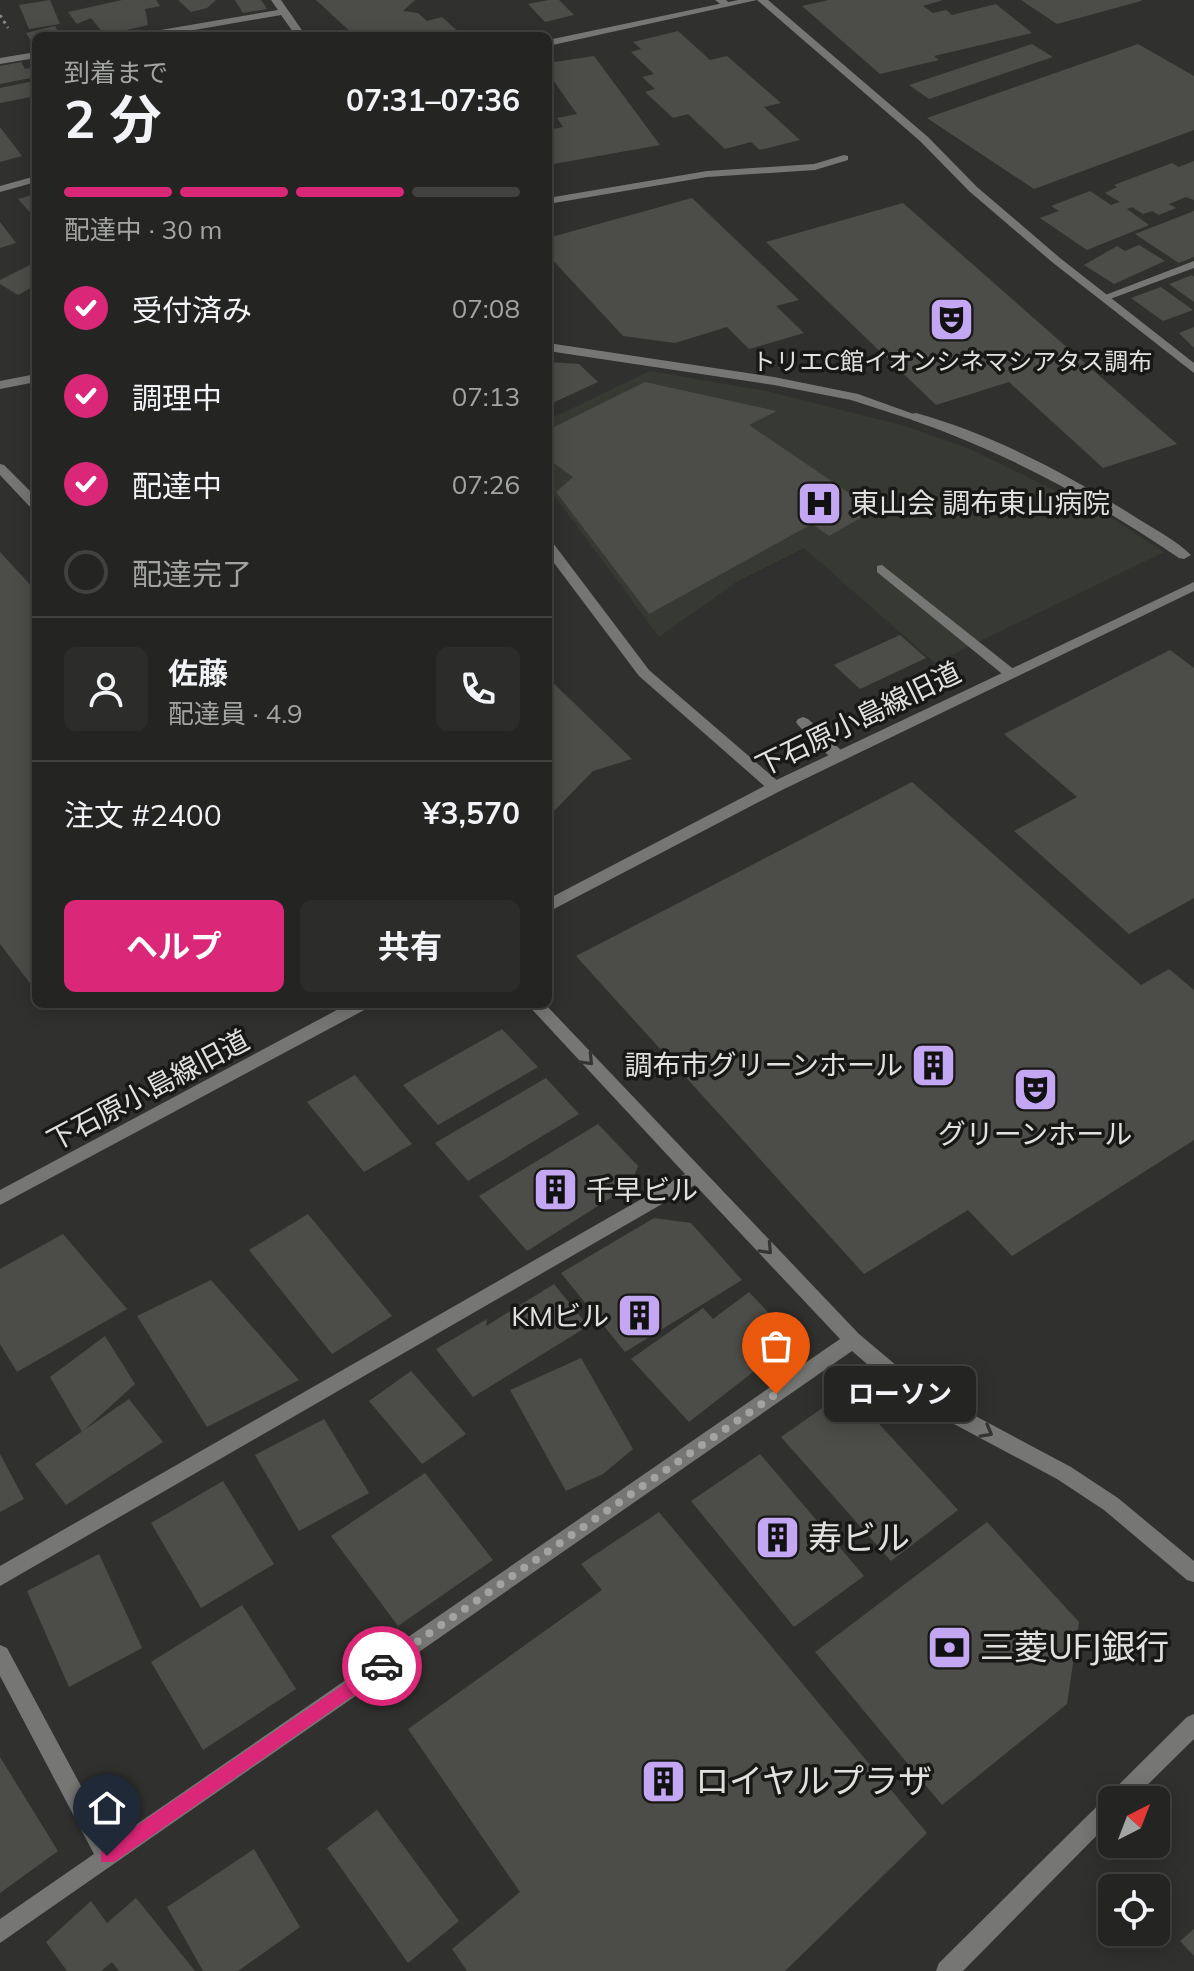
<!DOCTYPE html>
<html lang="ja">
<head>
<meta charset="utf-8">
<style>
	:root { --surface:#242522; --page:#2c2d2a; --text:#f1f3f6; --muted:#a3a5a5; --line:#414240; --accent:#db2777 }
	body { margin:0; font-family:Mulish,"Noto Sans JP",sans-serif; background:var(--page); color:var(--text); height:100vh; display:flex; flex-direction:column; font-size:30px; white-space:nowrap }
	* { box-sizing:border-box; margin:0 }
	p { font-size:26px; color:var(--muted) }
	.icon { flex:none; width:44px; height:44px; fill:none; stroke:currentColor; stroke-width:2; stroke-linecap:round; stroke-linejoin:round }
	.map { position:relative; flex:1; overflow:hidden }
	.panel { position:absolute; left:32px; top:32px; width:520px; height:976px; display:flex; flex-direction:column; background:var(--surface); border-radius:12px; box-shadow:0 4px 20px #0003,0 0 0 2px var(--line) }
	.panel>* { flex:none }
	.needle { width:52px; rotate:42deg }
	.buttons { position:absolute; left:1098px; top:1786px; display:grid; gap:16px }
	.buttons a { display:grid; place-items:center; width:72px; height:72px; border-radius:12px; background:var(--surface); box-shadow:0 4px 20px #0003,0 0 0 2px var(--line); font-size:40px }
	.pin { position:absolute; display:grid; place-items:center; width:68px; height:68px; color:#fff; margin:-82px -34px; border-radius:50% 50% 50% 0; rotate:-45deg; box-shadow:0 0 8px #0007 }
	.pin .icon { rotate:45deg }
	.courier { position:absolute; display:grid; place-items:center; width:80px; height:80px; margin:-40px; border:6px solid #db2777; border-radius:50%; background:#fff; color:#222; box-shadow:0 2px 10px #0007 }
	.bubble { position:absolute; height:56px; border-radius:12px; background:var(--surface); box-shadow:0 4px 20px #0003,0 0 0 2px var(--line); font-size:26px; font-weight:700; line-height:56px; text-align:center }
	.headline em { font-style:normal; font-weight:700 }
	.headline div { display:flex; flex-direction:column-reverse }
	.headline { display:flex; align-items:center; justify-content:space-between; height:136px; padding:0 32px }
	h1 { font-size:52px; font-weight:700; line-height:60px }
	.bar { display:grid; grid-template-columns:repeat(4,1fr); gap:12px 8px; align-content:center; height:96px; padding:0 32px }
	.bar i { height:10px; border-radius:6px; background:var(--line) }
	.bar .on { background:var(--accent) }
	.bar p { grid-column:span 4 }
	.line { display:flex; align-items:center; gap:20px; padding:0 32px; border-top:2px solid var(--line) }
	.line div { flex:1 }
	.round { display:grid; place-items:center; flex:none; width:84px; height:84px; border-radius:12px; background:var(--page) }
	ol { padding:0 32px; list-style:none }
	li { display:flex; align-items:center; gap:24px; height:88px }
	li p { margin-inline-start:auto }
	li .icon { padding:8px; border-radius:50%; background:var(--accent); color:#fff; stroke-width:4 }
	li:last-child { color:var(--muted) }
	li i { width:44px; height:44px; border:4px solid var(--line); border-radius:50% }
	.action { display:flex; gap:16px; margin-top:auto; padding:16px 32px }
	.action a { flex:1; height:92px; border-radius:12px; background:var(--accent); color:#fff; font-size:32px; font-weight:700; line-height:92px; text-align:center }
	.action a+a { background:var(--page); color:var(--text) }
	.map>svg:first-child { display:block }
	.built { fill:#373a32 }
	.building { fill:#4c4d49 }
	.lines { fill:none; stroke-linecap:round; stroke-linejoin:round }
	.path { stroke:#838482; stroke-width:3; stroke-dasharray:3 4; stroke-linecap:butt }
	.service { fill:#767775; fill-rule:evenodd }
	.pedestrian { fill:#767775; fill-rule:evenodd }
	.minor { fill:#767775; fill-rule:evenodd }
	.tertiary { fill:#767775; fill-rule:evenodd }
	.oneway { stroke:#343433 }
	.route { fill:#db2777 }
	.done { stroke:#a3a4a2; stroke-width:8; stroke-dasharray:0 14.4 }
	.labels { text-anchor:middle; stroke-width:7; stroke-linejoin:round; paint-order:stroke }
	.far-poi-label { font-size:24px; fill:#e1e2e0; stroke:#181817 }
	.poi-label { font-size:28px; fill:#e1e2e0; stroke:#181817; text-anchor:start }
	.street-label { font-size:28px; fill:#e1e2e0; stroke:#181817 }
	.near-poi-label { font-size:34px; fill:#e1e2e0; stroke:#181817; text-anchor:start }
</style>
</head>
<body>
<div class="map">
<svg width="1194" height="1971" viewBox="0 0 1194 1971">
	<rect width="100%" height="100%" fill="#30312e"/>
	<!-- built -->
	<polygon class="built" points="650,371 766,391 905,426 970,449 1113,519 1164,552 935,663 804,548 738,581 659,637 548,487 548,420"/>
	<!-- building -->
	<g class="building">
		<polygon points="50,0 60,24 29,29 19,5"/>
		<polygon points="122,0 156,0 160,6 145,9 148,25 105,35 91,18 77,24 68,12"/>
		<polygon points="178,0 216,0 207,8 191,12"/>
		<polygon points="235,0 261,0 267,9 243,13"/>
		<polygon points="316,0 415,0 403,11 418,13 427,21 442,17 463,36 355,36"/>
		<polygon points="549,0 559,0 574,15 545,22 528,4"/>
		<polygon points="829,0 943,0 923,6 933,13 946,10 952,15 996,4 1032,33 934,56 939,60 880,74 802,6"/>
		<polygon points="1021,0 1141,0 1141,1 1057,24"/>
		<polygon points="55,26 61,36 36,36 36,48 26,33"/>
		<polygon points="678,31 710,60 727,56 781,103 764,107 800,140 760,150 751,142 725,149 688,114 673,118 645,92 655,89 642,77 654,74 631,52 641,49 633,42"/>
		<polygon points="1032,44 1053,57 929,99 909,85"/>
		<polygon points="1138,44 1194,76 1194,130 1034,189 927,118"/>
		<polygon points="594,56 660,145 548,165 548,130 563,127 557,118 577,114 548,73 548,63"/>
		<polygon points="21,62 25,69 36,67 36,77 0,84 0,66"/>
		<polygon points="34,81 36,96 0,103 0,88"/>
		<polygon points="0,127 22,156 0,162"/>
		<polygon points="1194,161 1194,200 1186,197 1169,204 1176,208 1159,215 1152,211 1143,214 1132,207 1127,209 1149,225 1087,250 1040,218 1059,211 1051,206 1090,191 1111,205 1120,202 1105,193 1117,187 1114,185 1172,163 1179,167"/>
		<polygon points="36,194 36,219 18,199"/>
		<polygon points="692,198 799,300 776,306 804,333 749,349 727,327 675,343 623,336 548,255 548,238"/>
		<polygon points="903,203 1177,444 1103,468 1009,382 936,405 766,242"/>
		<polygon points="1194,211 1194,257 1179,263 1135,234"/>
		<polygon points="0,222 16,243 0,248"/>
		<polygon points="1139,245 1165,261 1114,284 1084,265 1117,246 1125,251"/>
		<polygon points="36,262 36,285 18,295 0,284 0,280"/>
		<polygon points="1192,275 1194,277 1194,302 1169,284"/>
		<polygon points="1161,287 1193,310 1163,321 1131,298"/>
		<polygon points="1194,327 1194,348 1179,333"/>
		<polygon points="548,362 579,364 598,382 548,405"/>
		<polygon points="645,382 777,411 749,425 874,510 829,536 812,524 649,614 556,492 573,477 548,459 548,430"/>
		<polygon points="0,552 36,591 36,991 0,944"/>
		<polygon points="900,635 926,658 860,689 834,665"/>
		<polygon points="1170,650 1194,668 1194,898 1129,934 1014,831 1077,797 1004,734"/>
		<polygon points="548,678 632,759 593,771 553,812 548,813"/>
		<polygon points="912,782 1141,985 1169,969 1194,990 1194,1140 1012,1256 968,1210 864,1274 576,956"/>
		<polygon points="502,1029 538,1067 438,1125 403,1085"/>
		<polygon points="355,1075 412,1144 364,1172 307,1102"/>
		<polygon points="546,1078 579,1114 468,1181 435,1143"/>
		<polygon points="598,1124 638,1166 631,1185 527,1251 479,1196"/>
		<polygon points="308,1214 392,1316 332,1354 249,1250"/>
		<polygon points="654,1218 691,1223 742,1280 625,1352 561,1273"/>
		<polygon points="63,1234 127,1309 17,1372 0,1344 0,1269"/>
		<polygon points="211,1280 299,1380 207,1427 137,1316"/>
		<polygon points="554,1284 588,1326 473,1397 436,1349 487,1319 486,1326"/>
		<polygon points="749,1292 794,1340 689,1422 631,1359 703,1308 713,1319"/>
		<polygon points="105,1336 135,1384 82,1432 50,1377"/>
		<polygon points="581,1358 633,1449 603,1474 566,1491 510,1390"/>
		<polygon points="411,1371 466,1434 422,1464 369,1401"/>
		<polygon points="848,1390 958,1510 891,1561 781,1437"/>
		<polygon points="129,1399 163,1442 66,1505 35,1464"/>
		<polygon points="324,1419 369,1493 299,1531 255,1455"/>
		<polygon points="0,1454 24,1499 0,1512"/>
		<polygon points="760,1454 864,1576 794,1627 691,1501"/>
		<polygon points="425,1473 493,1560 398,1626 331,1536"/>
		<polygon points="223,1481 274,1564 201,1608 151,1523"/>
		<polygon points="659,1512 927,1833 785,1971 467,1971 452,1949 520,1892 408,1729 602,1590 581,1564"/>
		<polygon points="987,1522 1079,1622 1067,1704 942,1805 815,1652"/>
		<polygon points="99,1554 142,1648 69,1687 27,1591"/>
		<polygon points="242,1605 296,1689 203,1750 151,1662"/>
		<polygon points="0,1757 58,1851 0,1893"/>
		<polygon points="377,1810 459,1921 408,1963 327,1848"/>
		<polygon points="254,1849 300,1927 238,1971 203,1971 167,1907"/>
		<polygon points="136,1898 195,1971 119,1971 112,1962 101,1971 67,1971 46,1942 91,1901 107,1923"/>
		<polygon points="1194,1929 1194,1956 1180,1941"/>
	</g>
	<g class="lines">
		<!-- path -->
		<polyline class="path" points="0,15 8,28"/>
		<!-- service -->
		<g class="service">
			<polygon points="1194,261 1194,268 1110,299 1100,297"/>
			<polygon points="882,565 1016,671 1018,674 1016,677 1006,677 877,572 877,566"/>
			<polygon points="803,717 808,719 843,752 845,756 843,760 833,760 798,725 796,722 798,719"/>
		</g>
		<!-- pedestrian -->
		<path class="pedestrian" d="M916,413c79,22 155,63 224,107 16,10 37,21 51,35l-7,4 -5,-1c-84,-57 -171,-105 -267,-138v-6z"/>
		<!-- minor -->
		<g class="minor">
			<polygon points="271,0 281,0 306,36 296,36 281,15 160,36 138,36 143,33 278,10"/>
			<polygon points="715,0 726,0 732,5 724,7"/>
			<polygon points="757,0 768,0 928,137 977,187 1060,258 1194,363 1194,373 1052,262 969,191 920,141"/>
			<polygon points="36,52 36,58 0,64 0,58"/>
			<polygon points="844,155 848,156 848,160 815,170 707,177 548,204 548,198 707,171 814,164"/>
			<polygon points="36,176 36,182 0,192 0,186"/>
			<polygon points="548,343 774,377 858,394 922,417 916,421 851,400 774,385 548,351"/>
			<polygon points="548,542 553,543 649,670 780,783 782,787 780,791 770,791 639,676 548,555"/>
			<polygon points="527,1004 545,1004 859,1334 903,1371 953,1404 1071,1467 1118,1498 1194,1561 1194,1582 1187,1580 1104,1510 1057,1479 939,1416 889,1383 852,1351 0,1943 0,1919 94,1854 0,1676 0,1645 7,1648 111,1842 840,1339 695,1185 0,1586 0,1566 685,1174"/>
		</g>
		<!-- tertiary -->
		<g class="tertiary">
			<polygon points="738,0 757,0 548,46 548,40"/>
			<polygon points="36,374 36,382 0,389 0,381"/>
			<polygon points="0,464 4,465 36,497 36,509 31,508 0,475"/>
			<polygon points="1194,582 1194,591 780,791 548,912 548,899 770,783"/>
			<polygon points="348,1004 370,1004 368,1008 0,1205 0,1190"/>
			<polygon points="1194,1714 1194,1739 1132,1800 1112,1800 1112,1820 963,1971 936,1971 939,1963 1187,1717"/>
		</g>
	</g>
	<!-- one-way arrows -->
	<defs><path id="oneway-chevron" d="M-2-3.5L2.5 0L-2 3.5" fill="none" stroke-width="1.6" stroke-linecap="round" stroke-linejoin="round" transform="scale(2)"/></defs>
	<g class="oneway">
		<use href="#oneway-chevron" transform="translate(588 1060) rotate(46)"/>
		<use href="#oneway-chevron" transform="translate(767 1249) rotate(47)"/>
		<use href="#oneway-chevron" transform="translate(987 1432) rotate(29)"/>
	</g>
	<!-- route -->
	<polygon class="route" points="382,1658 387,1661 387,1672 114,1862 101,1862 101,1850"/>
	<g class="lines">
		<!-- done -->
		<polyline class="done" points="382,1666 776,1394"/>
	</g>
	<!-- icons -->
	<defs>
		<symbol id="theatre-square" viewBox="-11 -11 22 22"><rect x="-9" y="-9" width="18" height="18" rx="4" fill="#c3a7f2" stroke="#181817"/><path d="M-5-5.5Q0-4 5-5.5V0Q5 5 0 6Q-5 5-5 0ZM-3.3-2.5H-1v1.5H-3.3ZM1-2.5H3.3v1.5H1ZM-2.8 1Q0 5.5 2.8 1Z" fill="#111"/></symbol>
		<symbol id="hospital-square" viewBox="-11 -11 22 22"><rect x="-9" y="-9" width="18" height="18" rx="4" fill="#c3a7f2" stroke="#181817"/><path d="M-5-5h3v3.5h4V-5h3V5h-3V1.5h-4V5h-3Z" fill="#111"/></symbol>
		<symbol id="building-square" viewBox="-11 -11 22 22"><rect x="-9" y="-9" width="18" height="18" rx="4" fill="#c3a7f2" stroke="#181817"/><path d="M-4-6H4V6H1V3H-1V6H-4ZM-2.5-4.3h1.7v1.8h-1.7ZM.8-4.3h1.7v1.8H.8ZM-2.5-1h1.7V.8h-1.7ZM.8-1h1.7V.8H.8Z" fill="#111"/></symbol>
		<symbol id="bank-square" viewBox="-11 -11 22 22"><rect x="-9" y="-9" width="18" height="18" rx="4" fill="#c3a7f2" stroke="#181817"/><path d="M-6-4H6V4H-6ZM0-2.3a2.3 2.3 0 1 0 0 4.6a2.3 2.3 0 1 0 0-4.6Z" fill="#111"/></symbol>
	</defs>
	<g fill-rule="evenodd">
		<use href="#theatre-square" x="926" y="294" width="51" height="51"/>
		<use href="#hospital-square" x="794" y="478" width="51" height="51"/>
		<use href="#building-square" x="908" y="1040" width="51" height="51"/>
		<use href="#theatre-square" x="1010" y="1064" width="51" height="51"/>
		<use href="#building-square" x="530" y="1164" width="51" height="51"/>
		<use href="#building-square" x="614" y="1290" width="51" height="51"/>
		<use href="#building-square" x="752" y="1512" width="51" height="51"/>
		<use href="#bank-square" x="924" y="1622" width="51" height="51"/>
		<use href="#building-square" x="638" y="1756" width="51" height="51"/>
	</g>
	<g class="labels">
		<!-- far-poi labels -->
		<g class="far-poi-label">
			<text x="952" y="370">トリエC館イオンシネマシアタス調布</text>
		</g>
		<!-- poi labels -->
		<g class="poi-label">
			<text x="851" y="513">東山会 調布東山病院</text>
			<text x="903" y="1075" text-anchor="end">調布市グリーンホール</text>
			<text x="1035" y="1144" text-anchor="middle">グリーンホール</text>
			<text x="586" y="1200">千早ビル</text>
			<text x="609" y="1326" text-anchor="end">KMビル</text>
		</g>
		<!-- street labels -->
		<g class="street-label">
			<text transform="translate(858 719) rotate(-26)" y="10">下石原小島線旧道</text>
			<text transform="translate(148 1090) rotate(-28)" y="10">下石原小島線旧道</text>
		</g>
		<!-- near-poi labels -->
		<g class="near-poi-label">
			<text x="808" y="1550">寿ビル</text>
			<text x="980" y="1659">三菱UFJ銀行</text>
			<text x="695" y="1793">ロイヤルプラザ</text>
		</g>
	</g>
</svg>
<div class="buttons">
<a><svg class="needle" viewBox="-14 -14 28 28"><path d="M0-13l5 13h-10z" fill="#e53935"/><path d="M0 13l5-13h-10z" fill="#a3a5a5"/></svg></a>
<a><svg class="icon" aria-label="locate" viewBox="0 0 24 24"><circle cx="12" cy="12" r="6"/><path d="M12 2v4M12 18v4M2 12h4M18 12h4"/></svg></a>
</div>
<div class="pin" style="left:776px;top:1394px;background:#ea580c"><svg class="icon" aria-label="bag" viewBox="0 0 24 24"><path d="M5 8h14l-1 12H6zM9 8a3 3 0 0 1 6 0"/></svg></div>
<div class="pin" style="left:107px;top:1856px;background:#1f2937"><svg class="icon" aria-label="home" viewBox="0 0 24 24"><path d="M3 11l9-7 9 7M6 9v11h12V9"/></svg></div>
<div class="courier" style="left:382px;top:1666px"><svg class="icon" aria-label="car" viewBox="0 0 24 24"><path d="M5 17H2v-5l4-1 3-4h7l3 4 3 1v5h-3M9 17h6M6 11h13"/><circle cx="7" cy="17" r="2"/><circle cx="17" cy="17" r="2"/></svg></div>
<div class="bubble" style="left:824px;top:1366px;width:152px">ローソン</div>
<section class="panel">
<div class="headline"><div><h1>2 分</h1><p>到着まで</p></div><em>07:31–07:36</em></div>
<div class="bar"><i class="on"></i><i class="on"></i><i class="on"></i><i></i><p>配達中 · 30 m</p></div>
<ol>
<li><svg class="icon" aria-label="check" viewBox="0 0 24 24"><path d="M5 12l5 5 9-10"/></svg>受付済み<p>07:08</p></li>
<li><svg class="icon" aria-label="check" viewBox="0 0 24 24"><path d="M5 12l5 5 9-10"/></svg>調理中<p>07:13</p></li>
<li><svg class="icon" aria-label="check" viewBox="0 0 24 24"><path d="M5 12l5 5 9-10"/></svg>配達中<p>07:26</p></li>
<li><i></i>配達完了</li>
</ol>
<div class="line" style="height:144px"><a class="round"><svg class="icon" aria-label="person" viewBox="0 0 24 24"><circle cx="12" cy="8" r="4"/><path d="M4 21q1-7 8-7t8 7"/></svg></a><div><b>佐藤</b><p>配達員 · 4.9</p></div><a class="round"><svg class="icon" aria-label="phone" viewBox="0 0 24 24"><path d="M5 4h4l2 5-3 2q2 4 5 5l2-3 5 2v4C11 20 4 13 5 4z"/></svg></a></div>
<div class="line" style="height:104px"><div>注文 #2400</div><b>¥3,570</b></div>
<div class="action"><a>ヘルプ</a><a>共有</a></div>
</section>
</div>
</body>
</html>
